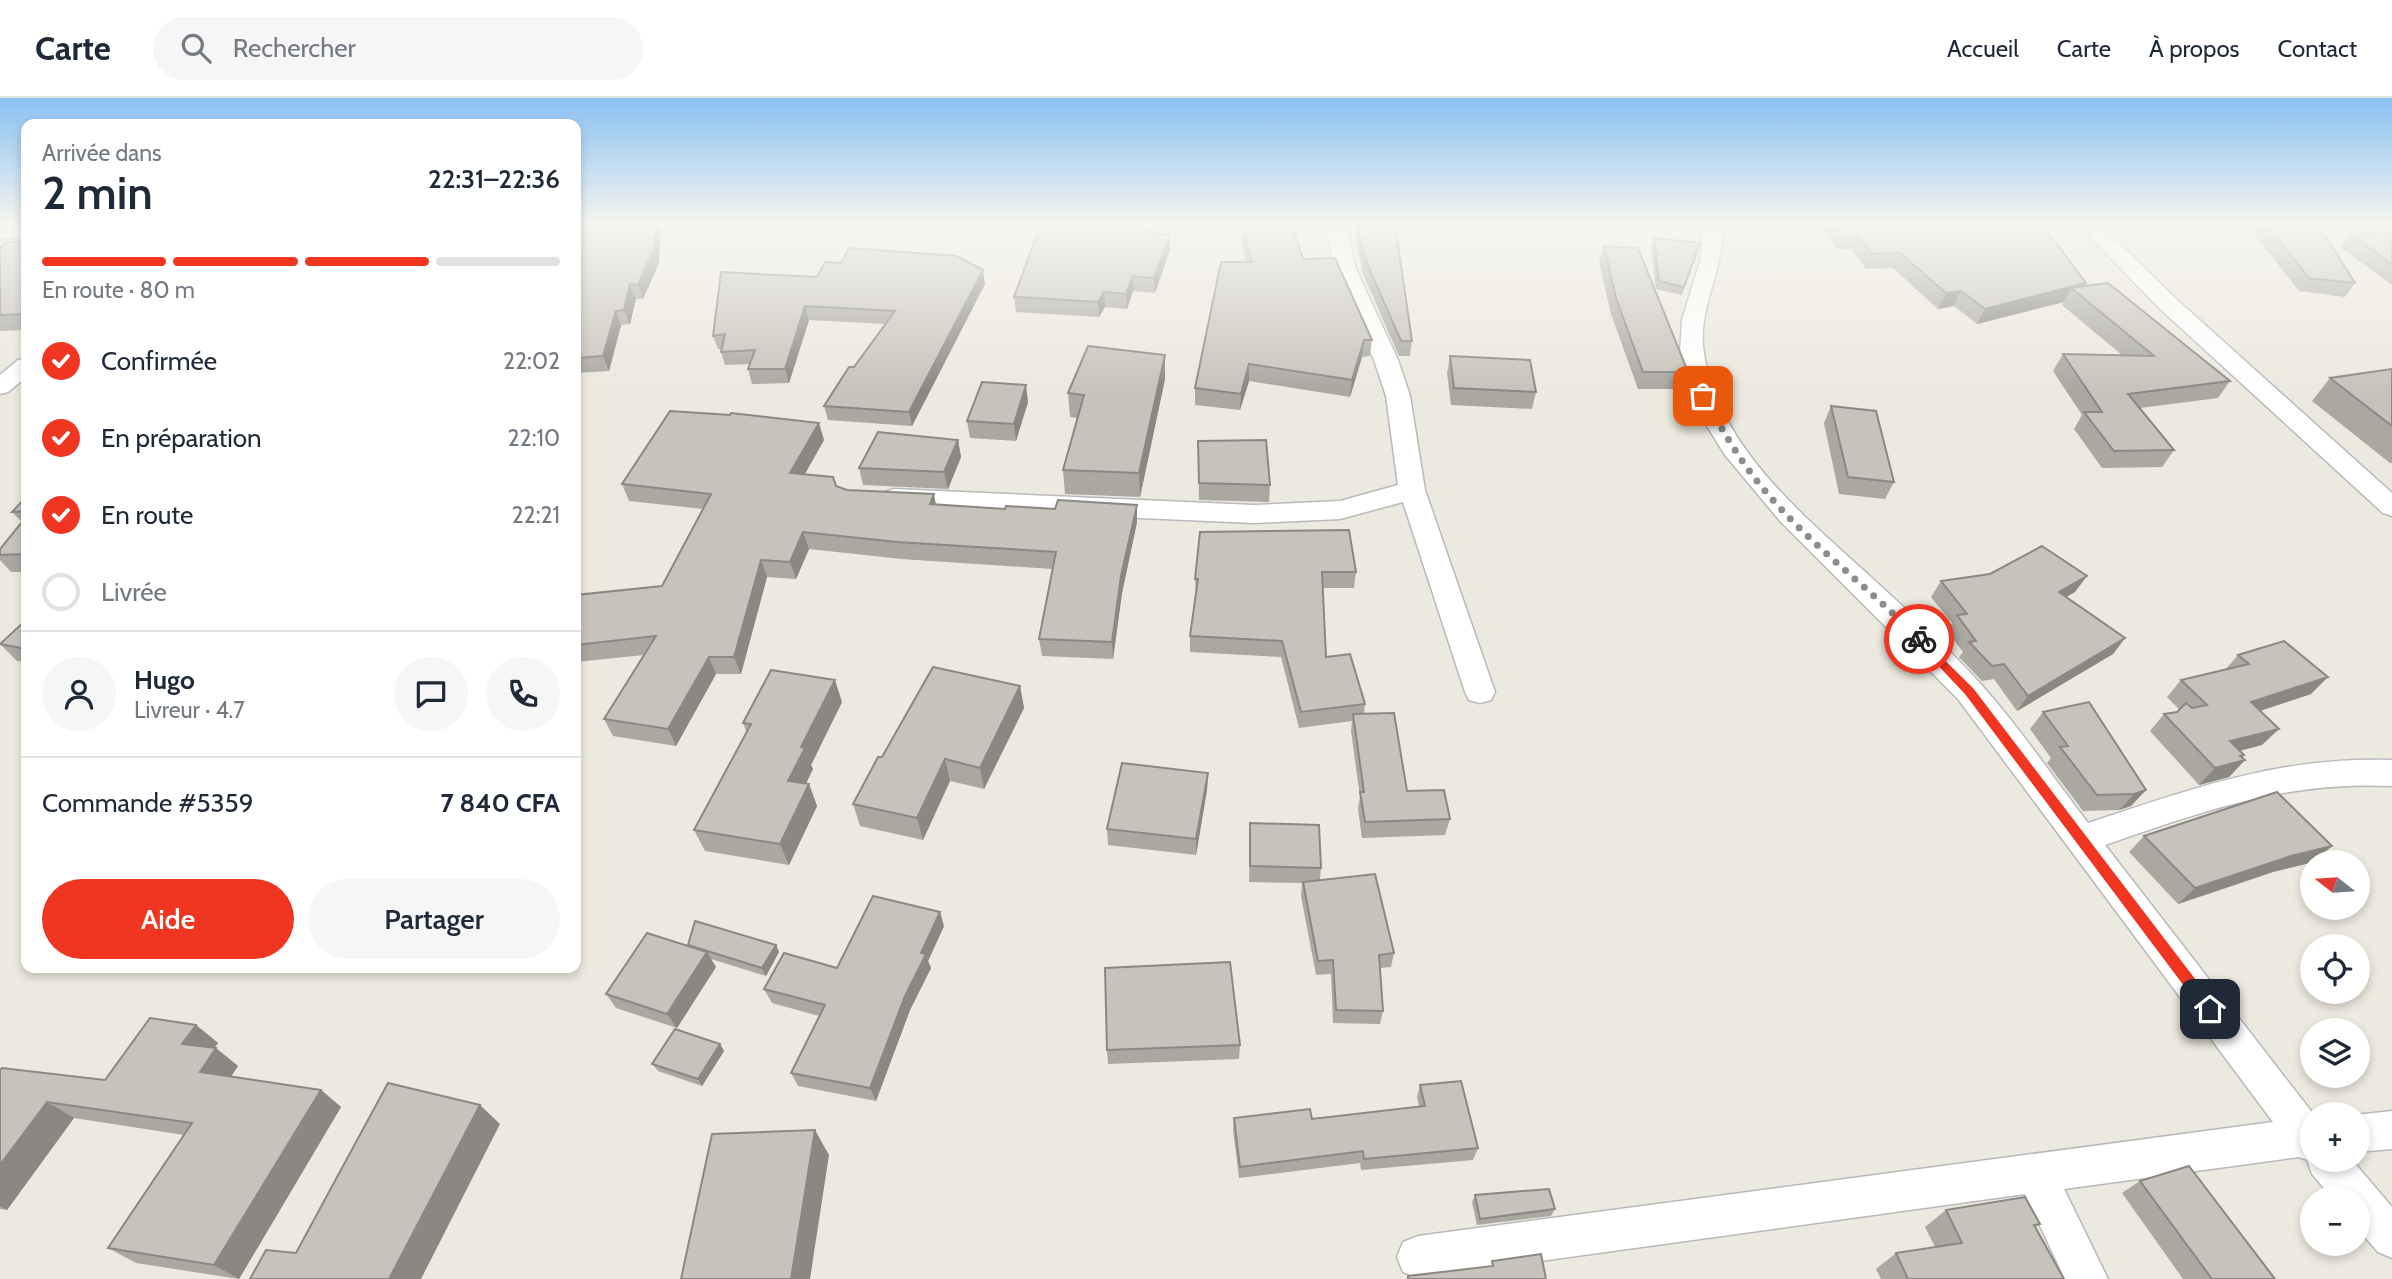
<!DOCTYPE html>
<html lang="fr">
<head>
<meta charset="utf-8">
<style>
	:root { --surface:#fff; --page:#f6f6f7; --text:#1f2937; --muted:#747a83; --line:#e0e1e3; --accent:#f03521 }
	body { margin:0; font-family:Cabin,sans-serif; background:var(--page); color:var(--text); height:100vh; display:flex; flex-direction:column; font-size:26px; white-space:nowrap }
	* { box-sizing:border-box; margin:0 }
	p { font-size:23px; color:var(--muted) }
	.icon { flex:none; width:38px; height:38px; fill:none; stroke:currentColor; stroke-width:2; stroke-linecap:round; stroke-linejoin:round }
	.map { position:relative; flex:1; overflow:hidden }
	.details { position:absolute; left:21px; top:21px; width:560px; height:854px; display:flex; flex-direction:column; background:var(--surface); border-radius:14px; box-shadow:0 4px 10px #0003 }
	.details>* { flex:none }
	.needle { width:46px; rotate:287deg }
	.fabs { position:absolute; left:2300px; top:752px; display:grid; gap:14px }
	.fabs a { display:grid; place-items:center; width:70px; height:70px; border-radius:50%; background:var(--surface); box-shadow:0 4px 10px #0003; font-size:35px }
	.pin { position:absolute; display:grid; place-items:center; width:60px; height:60px; color:#fff; margin:-30px; border-radius:14px; box-shadow:0 4px 10px #0006 }
	.courier { position:absolute; display:grid; place-items:center; width:70px; height:70px; margin:-35px; border:5px solid #f03521; border-radius:50%; background:#fff; color:#222; box-shadow:0 2px 9px #0007 }
	.headline em { font-style:normal; font-weight:600 }
	.headline div { display:flex; flex-direction:column-reverse }
	.headline { display:flex; align-items:center; justify-content:space-between; height:119px; padding:0 21px }
	h1 { font-size:46px; font-weight:600; line-height:52px }
	.bar { display:grid; grid-template-columns:repeat(4,1fr); gap:10px 7px; align-content:center; height:84px; padding:0 21px }
	.bar i { height:9px; border-radius:5px; background:var(--line) }
	.bar .selected { background:var(--accent) }
	.bar p { grid-column:span 4 }
	.line { display:flex; align-items:center; gap:18px; padding:0 21px; border-top:2px solid var(--line) }
	.line div { flex:1 }
	.round { display:grid; place-items:center; flex:none; width:74px; height:74px; border-radius:37px; background:var(--page) }
	ol { padding:0 21px; list-style:none }
	li { display:flex; align-items:center; gap:21px; height:77px }
	li p { margin-inline-start:auto }
	li .icon { padding:7px; border-radius:50%; background:var(--accent); color:#fff; stroke-width:4 }
	li:last-child { color:var(--muted) }
	li i { width:38px; height:38px; border:4px solid var(--line); border-radius:50% }
	.action { display:flex; gap:14px; margin-top:auto; padding:14px 21px }
	.action a { flex:1; height:80px; border-radius:42px; background:var(--accent); color:#fff; font-size:28px; font-weight:600; line-height:80px; text-align:center }
	.action a+a { background:var(--page); color:var(--text) }
	header { display:flex; align-items:center; gap:42px; box-sizing:border-box; height:98px; padding:0 35px; background:var(--surface); border-bottom:2px solid var(--line) }
	header strong { font-size:33px }
	nav { display:flex; gap:38px; margin-inline-start:auto; font-size:24px }
	.search { width:490px; height:63px; background:var(--page); display:flex; align-items:center; gap:18px; box-sizing:border-box; padding:0 24px; border-radius:38px; color:var(--muted); font-size:26px }
	.map>svg:first-child { display:block }
	.lines { fill:none; stroke-linecap:round; stroke-linejoin:round }
	.street-casing { stroke:#b7b9bf; stroke-width:3 }
	.secondary-casing { stroke:#b5b8bf; stroke-width:4 }
	.street { fill:#fff; fill-rule:evenodd }
	.secondary { fill:#fff; fill-rule:evenodd }
	.wall { fill:#aba8a2 }
	.shaded-wall { fill:#8b8884 }
	.building { fill:#c7c3bc; stroke:#8b8884; stroke-width:2 }
	.route { fill:#f03521 }
	.done { stroke:#8c8d8d; stroke-width:7; stroke-dasharray:0 12.6 }
</style>
</head>
<body>
<header>
<strong>Carte</strong>
<div class="search"><svg class="icon" aria-label="search" viewBox="0 0 24 24"><circle cx="10" cy="10" r="6"/><path d="M15 15l6 6"/></svg>Rechercher</div>
<nav><a>Accueil</a><a>Carte</a><a>À propos</a><a>Contact</a></nav>
</header>
<div class="map">
<svg width="2392" height="1181" viewBox="0 0 2392 1181">
	<rect width="100%" height="100%" fill="#ece9de"/>
	<g class="lines">
		<defs>
			<g id="street">
				<polygon points="1326,126 1346,126 1356,171 1398,262 1410,298 1425,392 1495,594 1491,602 1480,605 1469,602 1465,594 1403,404 1340,421 1254,425 894,409 885,406 881,400 885,394 894,391 1254,407 1340,403 1398,387 1386,298 1374,262 1334,171"/>
				<path d="M1702,126h20c4,45 -26,85 -18,130 15,94 101,163 168,224 36,33 73,67 106,103 40,44 74,95 110,142 104,-34 193,-67 304,-63v26c-106,-5 -189,25 -287,59l209,270h-2v45h40l40,47v51l-14,-6 -21,-24v-29h-24l-21,-25 -5,-14 -8,-3 -235,32 44,90h-43l-40,-85 -607,84 -15,-6 -6,-15 6,-15 15,-6 855,-114 -315,-423 -178,-178 -55,-66 -20,-32 -16,-34 -9,-35 2,-34 19,-62z"/>
				<polygon points="2078,126 2100,126 2174,199 2392,395 2392,418 2383,415 2158,209"/>
				<polygon points="26,260 26,279 8,294 0,296 0,277 18,262"/>
				<polygon points="2392,1013 2392,1051 2357,1054 2355,1017"/>
			</g>
			<polygon id="secondary" points="0,126 26,126 26,139 0,141"/>
		</defs>
		<!-- street casing -->
		<use href="#street" class="street-casing"/>
		<!-- secondary casing -->
		<use href="#secondary" class="secondary-casing"/>
		<!-- street -->
		<use href="#street" class="street"/>
		<!-- secondary -->
		<use href="#secondary" class="secondary"/>
	</g>
	<!-- wall -->
	<g class="wall">
		<polygon points="576,126 661,126 659,165 643,201 636,201 630,226 621,227 609,273 576,275"/>
		<polygon points="1117,126 1153,126 1153,136 1170,137 1170,152 1155,195 1133,193 1127,211 1105,209 1099,219 1016,214 1014,199"/>
		<polygon points="1356,126 1395,126 1412,243 1410,258 1399,258 1363,176 1355,137"/>
		<polygon points="1819,126 2042,126 2086,185 2084,188 2230,283 2218,300 2140,310 2174,352 2162,369 2102,370 2074,331 2082,317 2053,273 2063,256 2122,257 2062,207 2064,204 1977,226 1954,208 1938,211 1893,170 1866,171 1851,151 1836,151"/>
		<polygon points="2249,126 2318,126 2355,185 2345,199 2299,193 2248,128"/>
		<polygon points="1242,130 1303,161 1372,242 1370,258 1362,259 1350,299 1249,283 1240,312 1195,307 1195,290 1246,164 1242,146"/>
		<polygon points="2392,134 2392,187 2340,149 2350,136"/>
		<polygon points="1654,140 1700,145 1682,197 1656,191 1651,149"/>
		<polygon points="26,143 26,232 0,233 0,150"/>
		<polygon points="1604,148 1688,274 1682,291 1638,291 1611,216 1599,164"/>
		<polygon points="817,179 985,186 912,328 828,322 824,308 854,269 885,226 809,222 789,285 752,286 748,271 750,266 725,267 721,254 721,251 718,251 713,238"/>
		<polygon points="1450,258 1536,294 1532,311 1451,307 1447,275"/>
		<polygon points="2392,271 2392,365 2390,365 2312,303 2330,280"/>
		<polygon points="1165,281 1140,399 1065,396 1063,372 1077,320 1070,319 1068,295"/>
		<polygon points="1028,304 1016,343 970,340 967,323"/>
		<polygon points="1831,308 1894,384 1885,401 1839,396 1824,325"/>
		<polygon points="824,342 804,376 847,392 936,407 1137,424 1122,495 1113,561 1042,558 1039,541 1052,471 901,461 809,451 796,481 767,479 741,576 716,576 676,648 613,638 604,621 644,557 576,564 576,497 662,488 703,411 629,403 622,386"/>
		<polygon points="958,342 961,359 948,391 863,387 859,370"/>
		<polygon points="1198,343 1270,387 1269,404 1199,402"/>
		<polygon points="26,399 26,474 11,474 0,462 0,451 22,424 12,414"/>
		<polygon points="1200,434 1356,474 1354,490 1323,490 1326,559 1365,606 1364,616 1407,693 1450,721 1445,737 1362,740 1358,711 1360,699 1351,633 1352,623 1299,630 1281,559 1190,554 1190,538 1196,497 1195,481"/>
		<polygon points="1941,483 2075,494 2066,499 2125,540 2113,556 2017,613 1994,581 1982,583 1959,559 1963,554 1947,533 1952,525 1931,499"/>
		<polygon points="26,522 26,564 17,563 0,546"/>
		<polygon points="2238,557 2311,596 2260,613 2262,647 2240,653 2244,657 2242,660 2245,662 2229,679 2199,687 2150,633 2164,616 2177,614 2179,611 2167,599 2181,582 2225,572"/>
		<polygon points="1020,588 1024,610 984,691 950,683 923,742 860,728 853,706 882,659"/>
		<polygon points="842,604 811,667 813,671 806,686 809,686 817,708 789,767 705,753 694,732 747,635 743,625"/>
		<polygon points="2043,614 2146,692 2131,708 2119,712 2083,713 2047,665 2051,660 2030,631"/>
		<polygon points="1208,675 1207,692 1196,757 1108,747 1107,731"/>
		<polygon points="1250,725 1321,770 1320,782 1394,855 1391,869 1380,870 1383,913 1380,926 1333,925 1331,876 1316,877 1301,798 1302,785 1249,784"/>
		<polygon points="2144,738 2314,764 2273,774 2178,806 2129,754"/>
		<polygon points="944,828 928,863 931,870 910,912 876,1003 798,988 791,975 819,918 772,905 764,891 837,870"/>
		<polygon points="776,847 779,854 766,878 711,861 716,869 677,930 616,910 606,896 688,848"/>
		<polygon points="196,927 218,945 214,950 238,968 231,978 321,992 341,1009 239,1181 136,1165 108,1150 184,1037 74,1020 7,1112 0,1111 0,972 105,982"/>
		<polygon points="720,946 724,953 702,988 658,973 652,966"/>
		<polygon points="1240,947 1239,961 1108,966 1107,952"/>
		<polygon points="1420,987 1478,1050 1473,1062 1361,1072 1360,1065 1239,1080 1233,1032 1234,1020 1312,1021 1419,1008 1417,999"/>
		<polygon points="2140,1083 2275,1181 2183,1181 2122,1095"/>
		<polygon points="1475,1097 1555,1111 1551,1118 1477,1127 1472,1104"/>
		<polygon points="1946,1112 2040,1126 2036,1129 2064,1181 1881,1181 1876,1171 1896,1155 1935,1149 1925,1129"/>
	</g>
	<!-- shaded-wall -->
	<g class="shaded-wall">
		<polygon points="656,126 661,126 659,165 643,201 638,187"/>
		<polygon points="1151,126 1153,126 1153,134 1149,150 1149,135"/>
		<polygon points="1170,137 1170,152 1155,195 1154,180"/>
		<polygon points="983,172 985,186 912,328 909,314"/>
		<polygon points="1133,178 1133,193 1127,211 1126,196"/>
		<polygon points="2086,185 2079,197 2071,190 2064,204 1977,226 1985,211"/>
		<polygon points="630,186 636,201 630,226 624,212"/>
		<polygon points="1961,193 1954,208 1938,211 1946,195"/>
		<polygon points="1104,194 1105,209 1099,219 1098,204"/>
		<polygon points="805,208 809,222 789,285 785,271"/>
		<polygon points="616,213 621,227 609,273 603,258"/>
		<polygon points="1364,242 1362,259 1350,299 1352,282"/>
		<polygon points="1165,257 1165,281 1140,399 1139,375"/>
		<polygon points="1249,266 1249,283 1240,312 1241,296"/>
		<polygon points="1026,287 1028,304 1016,343 1014,326"/>
		<polygon points="819,325 824,342 796,392 790,375"/>
		<polygon points="958,342 961,359 948,391 944,374"/>
		<polygon points="934,396 937,413 930,406"/>
		<polygon points="1137,407 1137,424 1122,495 1113,561 1112,544 1121,478"/>
		<polygon points="803,434 809,451 796,481 790,464"/>
		<polygon points="761,462 767,479 741,576 734,559"/>
		<polygon points="2087,478 2075,494 2048,509 2059,494"/>
		<polygon points="2125,540 2113,556 2017,613 2028,598"/>
		<polygon points="709,559 716,576 676,648 668,631"/>
		<polygon points="2328,579 2311,596 2235,621 2251,604"/>
		<polygon points="835,582 842,604 811,667 813,671 796,705 788,683 801,649"/>
		<polygon points="1020,588 1024,610 984,691 980,670"/>
		<polygon points="2279,631 2262,647 2214,659 2230,643"/>
		<polygon points="2244,657 2237,664 2245,662 2229,679 2199,687 2215,670"/>
		<polygon points="945,661 950,683 923,742 917,720"/>
		<polygon points="1208,675 1207,692 1196,757 1196,741"/>
		<polygon points="809,686 817,708 789,767 780,746"/>
		<polygon points="2146,692 2131,708 2119,712 2134,696"/>
		<polygon points="2332,748 2314,764 2273,774 2178,806 2195,790 2291,758"/>
		<polygon points="940,814 944,828 928,863 931,870 910,912 876,1003 870,990 921,855"/>
		<polygon points="776,847 779,854 766,878 762,870"/>
		<polygon points="707,854 716,869 677,930 667,916"/>
		<polygon points="196,927 218,945 205,963 182,946"/>
		<polygon points="720,946 724,953 702,988 698,981"/>
		<polygon points="216,950 238,968 223,991 200,974"/>
		<polygon points="321,992 341,1009 239,1181 214,1167"/>
		<polygon points="47,1004 74,1020 7,1112 0,1108 0,1067"/>
		<polygon points="480,1007 500,1026 421,1181 389,1181"/>
		<polygon points="815,1032 829,1057 810,1181 791,1181"/>
	</g>
	<!-- building -->
	<g class="building">
		<polygon points="576,126 656,126 654,151 638,187 630,186 624,212 616,213 603,258 576,260"/>
		<polygon points="1117,126 1151,126 1149,135 1170,137 1154,180 1133,178 1126,196 1104,194 1098,204 1014,199 1040,128 1116,127"/>
		<polygon points="1357,126 1395,126 1412,243 1401,243 1365,161"/>
		<polygon points="1835,126 2042,126 2086,185 1985,211 1961,193 1946,195 1900,155 1872,156 1857,136 1842,137"/>
		<polygon points="2266,126 2318,126 2355,185 2309,180"/>
		<polygon points="1292,127 1303,161 1335,160 1372,242 1364,242 1352,282 1249,266 1241,296 1195,290 1221,164 1252,164 1242,130"/>
		<polygon points="2392,134 2392,166 2350,136"/>
		<polygon points="1654,140 1700,145 1684,189 1659,183"/>
		<polygon points="26,143 26,216 0,217 0,150 6,144"/>
		<polygon points="1604,148 1638,150 1688,274 1643,274 1616,200"/>
		<polygon points="849,150 957,158 983,172 909,314 824,308 849,269 854,269 895,213 805,208 785,271 748,271 755,252 721,254 725,236 713,238 721,174 817,179 825,164 841,165"/>
		<polygon points="2108,185 2230,283 2128,296 2174,352 2114,353 2084,314 2102,314 2063,256 2154,258 2071,190"/>
		<polygon points="1088,248 1165,257 1139,375 1063,372 1084,297 1068,295"/>
		<polygon points="1450,258 1530,262 1536,294 1454,290"/>
		<polygon points="2392,271 2392,328 2330,280"/>
		<polygon points="982,284 1026,287 1014,326 967,323"/>
		<polygon points="1831,308 1876,313 1894,384 1848,379"/>
		<polygon points="670,313 730,317 731,315 819,325 790,375 833,379 836,388 847,392 934,396 930,406 1005,411 1006,408 1055,411 1058,402 1137,407 1121,478 1112,544 1039,541 1056,454 897,444 803,434 790,464 761,462 734,559 709,559 668,631 604,621 656,538 576,547 576,497 662,488 711,396 622,386"/>
		<polygon points="878,334 958,342 944,374 859,370"/>
		<polygon points="1266,342 1270,387 1199,385 1198,343"/>
		<polygon points="26,399 26,413 12,414"/>
		<polygon points="26,419 26,456 0,457 0,451"/>
		<polygon points="1349,432 1356,474 1322,474 1326,559 1350,556 1365,606 1301,614 1282,543 1190,538 1198,481 1195,481 1200,434"/>
		<polygon points="2042,448 2087,478 2059,494 2125,540 2028,598 2004,566 1992,568 1969,544 1976,543 1957,517 1967,516 1941,483 1990,476"/>
		<polygon points="26,522 26,551 0,546"/>
		<polygon points="2284,543 2328,579 2251,604 2279,631 2230,643 2244,657 2240,658 2245,662 2215,670 2164,616 2177,614 2186,605 2192,610 2207,607 2181,582 2249,566 2238,557"/>
		<polygon points="933,569 1020,588 980,670 945,661 917,720 853,706 878,659 882,659"/>
		<polygon points="771,572 835,582 801,649 805,650 788,683 809,686 780,746 694,732 751,626 743,625"/>
		<polygon points="2089,604 2146,692 2134,696 2097,697 2060,649 2068,648 2043,614"/>
		<polygon points="1394,615 1407,693 1444,692 1450,721 1365,724 1360,694 1364,694 1353,616"/>
		<polygon points="1122,665 1208,675 1196,741 1107,731"/>
		<polygon points="2277,694 2332,748 2291,758 2195,790 2144,738"/>
		<polygon points="1250,725 1319,727 1321,770 1250,768"/>
		<polygon points="1375,776 1394,855 1379,857 1383,913 1336,912 1333,862 1318,863 1303,784"/>
		<polygon points="873,798 940,814 921,855 926,856 905,898 870,990 791,975 825,907 764,891 784,855 837,870"/>
		<polygon points="695,823 776,847 762,870 688,847"/>
		<polygon points="647,835 707,854 667,916 606,896"/>
		<polygon points="1230,864 1240,947 1107,952 1105,870"/>
		<polygon points="150,920 196,927 182,946 216,950 200,974 321,992 214,1167 108,1150 192,1025 47,1004 0,1067 0,972 2,970 105,982"/>
		<polygon points="675,931 720,946 698,981 652,966"/>
		<polygon points="1461,983 1478,1050 1364,1061 1363,1053 1240,1069 1234,1020 1310,1011 1312,1021 1425,1008 1420,987"/>
		<polygon points="388,985 480,1007 389,1181 250,1181 266,1152 296,1155"/>
		<polygon points="815,1032 791,1181 681,1181 712,1036"/>
		<polygon points="2189,1068 2275,1181 2212,1181 2140,1083"/>
		<polygon points="1549,1091 1555,1111 1480,1121 1475,1097"/>
		<polygon points="2025,1099 2040,1126 2034,1127 2064,1181 1908,1181 1896,1155 1962,1145 1946,1112"/>
		<polygon points="1541,1156 1546,1181 1408,1181 1408,1178 1493,1168 1492,1163"/>
	</g>
	<!-- sky -->
	<linearGradient id="sky" x2="0" y2="1"><stop stop-color="#89c0f1"/><stop offset="0.43" stop-color="#f6f5f0"/><stop offset="1" stop-color="#f6f5f0" stop-opacity="0"/></linearGradient>
	<rect width="2392" height="292" fill="url(#sky)"/>
	<!-- route -->
	<polygon class="route" points="1919,537 1973,590 2215,907 2215,916 2205,916 1965,596 1916,544 1916,538"/>
	<g class="lines">
		<!-- done -->
		<path class="done" d="M1703,298c18,31 35,62 58,90 46,57 107,100 158,153"/>
	</g>
</svg>
<div class="fabs">
<a><svg class="needle" viewBox="-14 -14 28 28"><path d="M0-13l5 13h-10z" fill="#e53935"/><path d="M0 13l5-13h-10z" fill="#747a83"/></svg></a>
<a><svg class="icon" aria-label="locate" viewBox="0 0 24 24"><circle cx="12" cy="12" r="6"/><path d="M12 2v4M12 18v4M2 12h4M18 12h4"/></svg></a>
<a><svg class="icon" aria-label="layers" viewBox="0 0 24 24"><path d="M12 4l9 5-9 5-9-5zM3 14l9 5 9-5"/></svg></a>
<a>+</a>
<a>−</a>
</div>
<div class="pin" style="left:1703px;top:298px;background:#ea580c"><svg class="icon" aria-label="bag" viewBox="0 0 24 24"><path d="M5 8h14l-1 12H6zM9 8a3 3 0 0 1 6 0"/></svg></div>
<div class="pin" style="left:2210px;top:911px;background:#1f2937"><svg class="icon" aria-label="home" viewBox="0 0 24 24"><path d="M3 11l9-7 9 7M6 9v11h12V9"/></svg></div>
<div class="courier" style="left:1919px;top:541px"><svg class="icon" aria-label="bike" viewBox="0 0 24 24"><circle cx="6" cy="16" r="4"/><circle cx="18" cy="16" r="4"/><path d="M6 16l4-8h5l3 8M10 8l3 8H6M13 5h3"/></svg></div>
<section class="details">
<div class="headline"><div><h1>2 min</h1><p>Arrivée dans</p></div><em>22:31–22:36</em></div>
<div class="bar"><i class="selected"></i><i class="selected"></i><i class="selected"></i><i></i><p>En route · 80 m</p></div>
<ol>
<li><svg class="icon" aria-label="check" viewBox="0 0 24 24"><path d="M5 12l5 5 9-10"/></svg>Confirmée<p>22:02</p></li>
<li><svg class="icon" aria-label="check" viewBox="0 0 24 24"><path d="M5 12l5 5 9-10"/></svg>En préparation<p>22:10</p></li>
<li><svg class="icon" aria-label="check" viewBox="0 0 24 24"><path d="M5 12l5 5 9-10"/></svg>En route<p>22:21</p></li>
<li><i></i>Livrée</li>
</ol>
<div class="line" style="height:126px"><a class="round"><svg class="icon" aria-label="person" viewBox="0 0 24 24"><circle cx="12" cy="8" r="4"/><path d="M4 21q1-7 8-7t8 7"/></svg></a><div><b>Hugo</b><p>Livreur · 4.7</p></div><a class="round"><svg class="icon" aria-label="chat" viewBox="0 0 24 24"><path d="M4 5h16v11H9l-5 4z"/></svg></a><a class="round"><svg class="icon" aria-label="phone" viewBox="0 0 24 24"><path d="M5 4h4l2 5-3 2q2 4 5 5l2-3 5 2v4C11 20 4 13 5 4z"/></svg></a></div>
<div class="line" style="height:91px"><div>Commande #5359</div><b>7 840 CFA</b></div>
<div class="action"><a>Aide</a><a>Partager</a></div>
</section>
</div>
</body>
</html>
